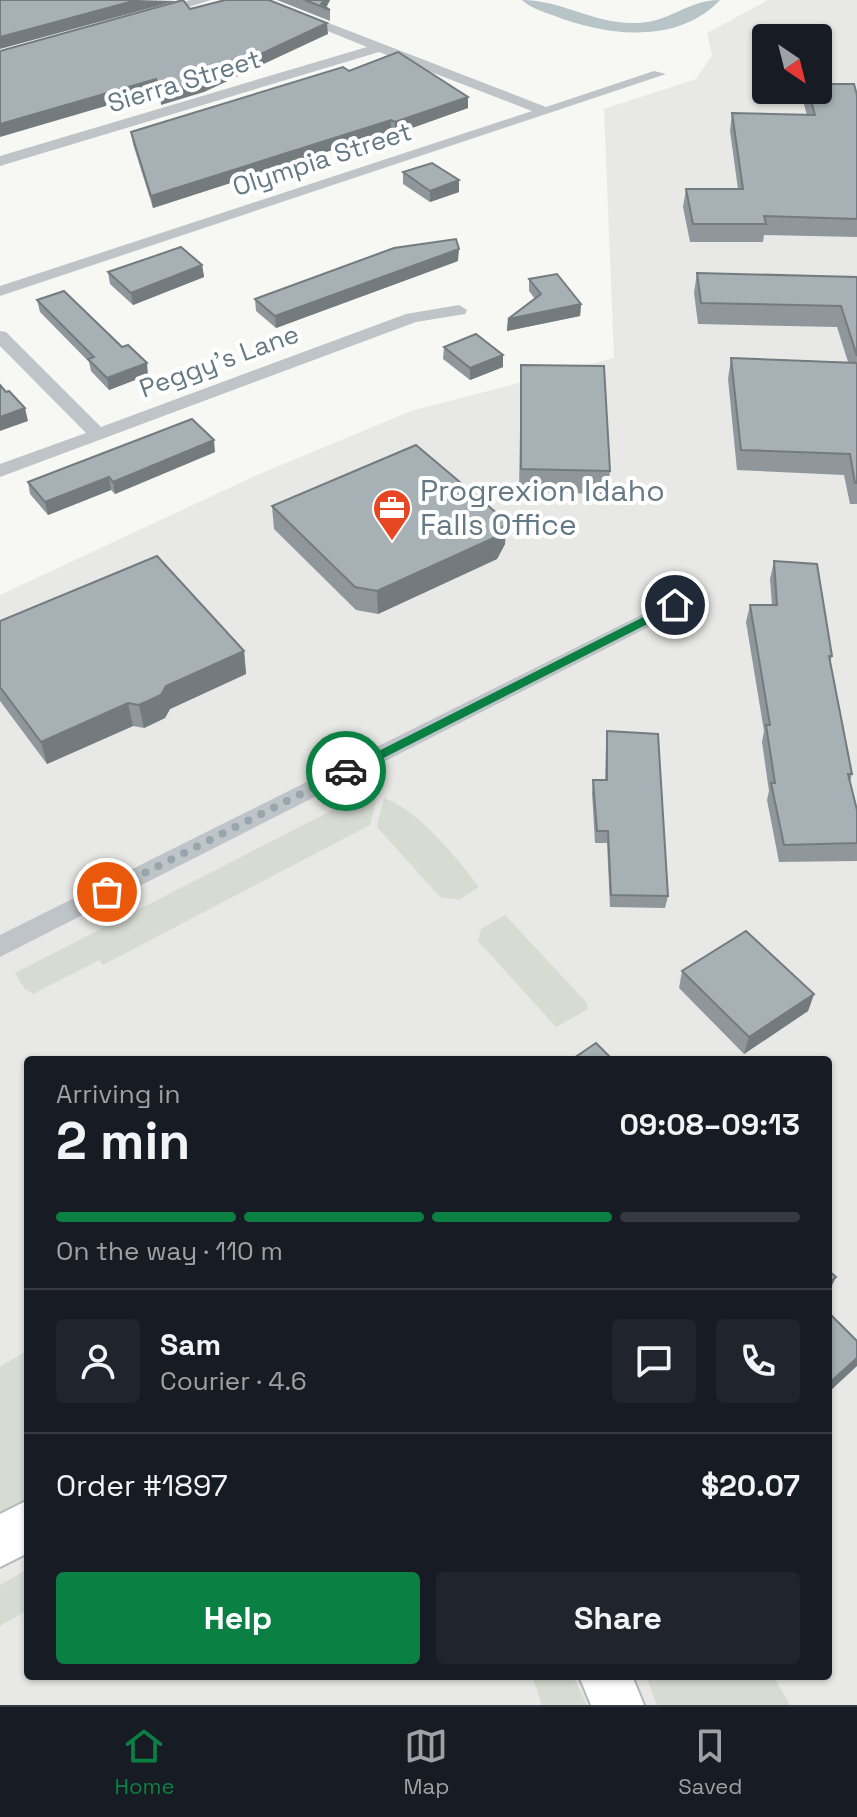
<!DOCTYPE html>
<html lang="en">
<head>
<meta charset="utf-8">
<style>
	:root { --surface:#171b24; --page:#20242c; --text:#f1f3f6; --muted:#9ea1a6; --line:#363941; --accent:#0b8043 }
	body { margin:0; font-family:"Space Grotesk",sans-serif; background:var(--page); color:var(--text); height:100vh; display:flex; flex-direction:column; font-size:30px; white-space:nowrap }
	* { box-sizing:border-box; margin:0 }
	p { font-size:26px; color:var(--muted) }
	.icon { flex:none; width:44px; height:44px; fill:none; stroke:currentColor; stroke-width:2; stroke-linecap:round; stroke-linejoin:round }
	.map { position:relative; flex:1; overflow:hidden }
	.panel { position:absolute; left:24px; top:1056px; width:808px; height:624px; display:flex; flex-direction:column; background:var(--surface); border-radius:8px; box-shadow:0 2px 6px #0004 }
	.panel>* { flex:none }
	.needle { width:52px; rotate:145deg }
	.tools { position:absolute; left:752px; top:24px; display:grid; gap:16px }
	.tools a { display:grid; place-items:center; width:80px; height:80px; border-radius:8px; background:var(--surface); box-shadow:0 2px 6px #0004; font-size:40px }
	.pin { position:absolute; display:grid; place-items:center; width:68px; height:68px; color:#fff; margin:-34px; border:4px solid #fff; border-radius:50%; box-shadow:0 2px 8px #0007 }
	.courier { position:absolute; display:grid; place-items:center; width:80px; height:80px; margin:-40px; border:6px solid #0b8043; border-radius:50%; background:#fff; color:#222; box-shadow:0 2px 10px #0007 }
	.overview em { font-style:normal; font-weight:700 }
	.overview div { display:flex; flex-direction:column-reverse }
	.overview { display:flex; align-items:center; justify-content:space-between; height:136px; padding:0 32px }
	h1 { font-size:52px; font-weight:700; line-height:60px }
	.bar { display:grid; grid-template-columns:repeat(4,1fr); gap:12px 8px; align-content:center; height:96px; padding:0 32px }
	.bar i { height:10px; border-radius:6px; background:var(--line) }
	.bar .selected { background:var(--accent) }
	.bar p { grid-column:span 4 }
	.line { display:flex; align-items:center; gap:20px; padding:0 32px; border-top:2px solid var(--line) }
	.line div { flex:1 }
	.round { display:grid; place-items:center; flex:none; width:84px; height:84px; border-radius:8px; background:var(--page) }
	.button { display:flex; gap:16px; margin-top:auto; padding:16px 32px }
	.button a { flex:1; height:92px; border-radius:8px; background:var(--accent); color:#fff; font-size:32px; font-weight:700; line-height:92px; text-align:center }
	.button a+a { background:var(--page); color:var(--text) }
	.menu { display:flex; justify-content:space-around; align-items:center; height:112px; border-top:2px solid var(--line); background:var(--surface); font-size:22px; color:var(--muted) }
	.menu a { display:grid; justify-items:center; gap:4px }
	.menu .selected { color:var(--accent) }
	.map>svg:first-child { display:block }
	.built { fill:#e8e8e7; fill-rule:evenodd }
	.green { fill:#d7dcd3 }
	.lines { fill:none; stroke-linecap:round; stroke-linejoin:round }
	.canal { fill:#b7c5c8; fill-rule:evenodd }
	.secondary-casing { stroke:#b2b8bc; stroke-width:4 }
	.minor { fill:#bfc4c8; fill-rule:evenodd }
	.secondary { fill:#fff; fill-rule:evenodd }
	.wall { fill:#8f979c }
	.shaded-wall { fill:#747b7f }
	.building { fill:#a6b0b5; stroke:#747b7f; stroke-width:2 }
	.route { fill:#0b8043 }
	.done { stroke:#98a5ac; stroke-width:8; stroke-dasharray:0 14.4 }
	.labels { text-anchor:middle; stroke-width:8; stroke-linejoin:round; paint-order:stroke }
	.far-street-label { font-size:26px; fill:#657985; stroke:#fff }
	.poi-label { font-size:30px; fill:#657985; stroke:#fff; text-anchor:start }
</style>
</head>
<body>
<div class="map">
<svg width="857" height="1705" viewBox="0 0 857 1705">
	<rect width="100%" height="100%" fill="#f7f7f4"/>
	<!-- built -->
	<path class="built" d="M768,0h89v1705h-857v-1110l257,-120 154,-64 203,-53 -10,-249 92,-30 16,-24 -5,-22zM766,38h52v52h-52zM28,1060h800v616h-800z"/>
	<!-- green -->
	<g class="green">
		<polygon points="370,797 377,797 370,825 103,965 99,960 33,994 24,988 15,973 350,801"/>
		<path d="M384,798c34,12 73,60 95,89l-20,13 -19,-3 -63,-70z"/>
		<polygon points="505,915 587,1003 588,1009 556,1027 478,941 481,929"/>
		<polygon points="28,1350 28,1513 0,1529 0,1367"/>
		<polygon points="28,1569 28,1610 0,1626 0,1585"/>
		<polygon points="532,1676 573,1676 587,1705 542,1705"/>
		<polygon points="646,1676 773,1676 790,1705 657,1705"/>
	</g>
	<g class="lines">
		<!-- canal -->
		<path class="canal" d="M522,0c40,0 74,25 115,23 34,-1 50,-23 83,-23 -42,45 -114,36 -165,16 -11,-4 -25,-8 -33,-16z"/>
		<defs>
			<g id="secondary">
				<polygon points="28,1500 28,1553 0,1567 0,1514"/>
				<polygon points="579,1676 632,1676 644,1705 591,1705"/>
			</g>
		</defs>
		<!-- secondary casing -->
		<use href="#secondary" class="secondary-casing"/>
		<!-- minor -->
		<g class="minor">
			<polygon points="190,0 211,0 157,17 150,13"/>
			<polygon points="251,0 269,0 546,107 654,71 666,74 0,296 0,286 532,111 379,52 0,166 0,156 367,47"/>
			<polygon points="459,305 467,310 465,314 416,322 0,477 0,464 86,433 0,346 0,331 6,332 101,427 406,314"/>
			<polygon points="675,598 682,600 685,605 682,610 0,957 0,935"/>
		</g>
		<!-- secondary -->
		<use href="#secondary" class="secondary"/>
	</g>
	<!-- wall -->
	<g class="wall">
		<polygon points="277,0 330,0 326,7 330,10 330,21"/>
		<polygon points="349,71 468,97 468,108 395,134 391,131 153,208 133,144 131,132"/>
		<polygon points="805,90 857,95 857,237 764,235 763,242 690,242 683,207 686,189 738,189 730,131 732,113 807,115 803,101"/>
		<polygon points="403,172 459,180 459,192 430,202 403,184"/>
		<polygon points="458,261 276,328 256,311 255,299"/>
		<polygon points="202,265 204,277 133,305 110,284 108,272"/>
		<polygon points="697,273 857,277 857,504 850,504 844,475 737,470 728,379 731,358 848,362 837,327 698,324 694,293"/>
		<polygon points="529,279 581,304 580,316 507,331 508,319 535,299 529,291"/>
		<polygon points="37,300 148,375 109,390 91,371 89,362 40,312"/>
		<polygon points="444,347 503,355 503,367 470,380 443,359"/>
		<polygon points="521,365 610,471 607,494 519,492"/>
		<polygon points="215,452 115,494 111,490 48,515 30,494 28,482"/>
		<polygon points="272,506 506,521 505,544 497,559 378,614 356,610 274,529"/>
		<polygon points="774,561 832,656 830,662 852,774 850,782 857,810 857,861 779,862 767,800 769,791 762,742 764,731 746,622 750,605 772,605 770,579"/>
		<polygon points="0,621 244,651 246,674 170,709 165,718 144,728 133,726 47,764 0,701"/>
		<polygon points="607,731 668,896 665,908 610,907 607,843 595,843 592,793 593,780 605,780 606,744"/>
		<polygon points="682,971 814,994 808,1011 744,1054 679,988"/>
	</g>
	<!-- shaded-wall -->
	<g class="shaded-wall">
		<polygon points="137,0 176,1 0,49 0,37"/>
		<polygon points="324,0 330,0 326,8 321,4"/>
		<polygon points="327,23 328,34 204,92 161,105 160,94"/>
		<polygon points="156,79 157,91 0,137 0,124"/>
		<polygon points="468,97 468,108 395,134 395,122"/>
		<polygon points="391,120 391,131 153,208 151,196"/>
		<polygon points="459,180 459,192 430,202 430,191"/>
		<polygon points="459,249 458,261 276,328 275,316"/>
		<polygon points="202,265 204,277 133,305 131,293"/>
		<polygon points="581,304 580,316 507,331 508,319"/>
		<polygon points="503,355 503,367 470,380 470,368"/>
		<polygon points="147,363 148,375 109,390 107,378"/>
		<polygon points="25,408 28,421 0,431 0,417"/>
		<polygon points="214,440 215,452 115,494 113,482"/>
		<polygon points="109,477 111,490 48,515 45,502"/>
		<polygon points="506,521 505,544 497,559 378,614 377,591"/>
		<polygon points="244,651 246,674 170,709 165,718 144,728 139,705 166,686"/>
		<polygon points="128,703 133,726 47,764 41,742"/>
		<polygon points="814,994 808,1011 744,1054 749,1037"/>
		<polygon points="836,1277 828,1294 828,1284"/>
		<polygon points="857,1358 857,1366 828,1393 828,1384"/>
	</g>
	<!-- building -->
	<g class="building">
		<polygon points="0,0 137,0 0,37"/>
		<polygon points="183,0 190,9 225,0 269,0 327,23 203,81 160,94 156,79 0,124 0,51"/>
		<polygon points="305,0 324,0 321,4 330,10"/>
		<polygon points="398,52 468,97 395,122 391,120 151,196 131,132 343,67 349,71"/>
		<polygon points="818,84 854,84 857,95 857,219 764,216 766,224 693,224 686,189 743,189 732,113 815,115 808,90 818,90"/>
		<polygon points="432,163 459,180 430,191 403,172"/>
		<polygon points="456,239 459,249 275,316 255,299 394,248"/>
		<polygon points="181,247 202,265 131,293 108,272"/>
		<polygon points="697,273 857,277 857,356 841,306 701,303"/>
		<polygon points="557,274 581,304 508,319 541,294 529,279"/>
		<polygon points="64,291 122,347 128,345 147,363 107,378 88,359 94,357 37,300"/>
		<polygon points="476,334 503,355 470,368 444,347"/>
		<polygon points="731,358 857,363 857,483 855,483 850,454 741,450"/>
		<polygon points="521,365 604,366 610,471 521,469"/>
		<polygon points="0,385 6,392 9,391 25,408 0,417"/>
		<polygon points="192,419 214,440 113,482 109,477 45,502 28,482"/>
		<polygon points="416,445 506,521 498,536 377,591 355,587 272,506"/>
		<polygon points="157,556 244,651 166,686 161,695 139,705 128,703 41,742 0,687 0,621"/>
		<polygon points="774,561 817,564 832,656 829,656 852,774 848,774 857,810 857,843 784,845 771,783 775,783 766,725 770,725 750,605 777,605"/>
		<polygon points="607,731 658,734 668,896 611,895 608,831 597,831 593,780 607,780"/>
		<polygon points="746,931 814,994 749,1037 682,971"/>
		<polygon points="596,1043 613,1060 571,1060"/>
		<polygon points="828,1270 836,1277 828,1284"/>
		<polygon points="828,1312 857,1341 857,1358 828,1384"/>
	</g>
	<!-- route -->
	<polygon class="route" points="675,601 679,602 679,608 350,775 346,776 339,771"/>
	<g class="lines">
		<!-- done -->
		<polyline class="done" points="107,892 346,771"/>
	</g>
	<!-- icons -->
	<defs>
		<symbol id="office-pin" viewBox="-11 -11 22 30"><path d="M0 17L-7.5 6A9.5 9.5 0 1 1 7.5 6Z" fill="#e74623" stroke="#fff"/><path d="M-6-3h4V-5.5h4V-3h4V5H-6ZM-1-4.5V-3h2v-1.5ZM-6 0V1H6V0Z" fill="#fff"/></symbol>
	</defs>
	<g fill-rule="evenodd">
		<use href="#office-pin" x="370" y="486" width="44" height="60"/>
	</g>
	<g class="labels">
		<!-- far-street labels -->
		<g class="far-street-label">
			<text transform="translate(184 81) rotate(-17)" y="9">Sierra Street</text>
			<text transform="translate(322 159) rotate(-18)" y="9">Olympia Street</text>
			<text transform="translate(219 361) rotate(-20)" y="9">Peggy's Lane</text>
		</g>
		<!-- poi labels -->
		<g class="poi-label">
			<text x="420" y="501">Progrexion Idaho<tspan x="420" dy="34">Falls Office</tspan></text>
		</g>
	</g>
</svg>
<div class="tools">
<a><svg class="needle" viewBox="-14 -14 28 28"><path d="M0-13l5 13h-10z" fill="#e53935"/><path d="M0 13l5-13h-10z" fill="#9ea1a6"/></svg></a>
</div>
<div class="pin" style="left:107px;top:892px;background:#ea580c"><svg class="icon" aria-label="bag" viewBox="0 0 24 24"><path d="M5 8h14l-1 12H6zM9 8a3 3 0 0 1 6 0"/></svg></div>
<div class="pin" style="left:675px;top:605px;background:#1f2937"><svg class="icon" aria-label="home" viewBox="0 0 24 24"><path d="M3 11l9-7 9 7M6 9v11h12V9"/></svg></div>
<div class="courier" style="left:346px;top:771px"><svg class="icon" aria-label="car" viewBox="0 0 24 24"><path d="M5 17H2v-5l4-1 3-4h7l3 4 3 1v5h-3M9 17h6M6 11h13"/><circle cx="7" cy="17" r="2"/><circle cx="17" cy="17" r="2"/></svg></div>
<section class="panel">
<div class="overview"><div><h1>2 min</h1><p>Arriving in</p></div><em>09:08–09:13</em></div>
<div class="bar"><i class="selected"></i><i class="selected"></i><i class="selected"></i><i></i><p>On the way · 110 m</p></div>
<div class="line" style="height:144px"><a class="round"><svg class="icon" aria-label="person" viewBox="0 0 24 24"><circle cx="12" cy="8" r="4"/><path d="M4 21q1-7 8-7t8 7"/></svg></a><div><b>Sam</b><p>Courier · 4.6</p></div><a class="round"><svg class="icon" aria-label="chat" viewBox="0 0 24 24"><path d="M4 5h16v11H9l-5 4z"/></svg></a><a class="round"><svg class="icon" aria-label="phone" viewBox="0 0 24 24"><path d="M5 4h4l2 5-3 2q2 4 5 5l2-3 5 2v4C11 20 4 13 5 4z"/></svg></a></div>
<div class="line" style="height:104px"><div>Order #1897</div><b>$20.07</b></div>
<div class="button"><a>Help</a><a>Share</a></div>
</section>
</div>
<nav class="menu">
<a class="selected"><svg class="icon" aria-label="home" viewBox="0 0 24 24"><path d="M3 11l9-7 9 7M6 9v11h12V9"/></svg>Home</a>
<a><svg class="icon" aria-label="map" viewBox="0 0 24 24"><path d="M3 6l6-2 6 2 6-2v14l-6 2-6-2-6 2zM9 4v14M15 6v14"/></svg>Map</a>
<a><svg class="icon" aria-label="saved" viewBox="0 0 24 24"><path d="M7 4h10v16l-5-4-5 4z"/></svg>Saved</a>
</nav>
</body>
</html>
